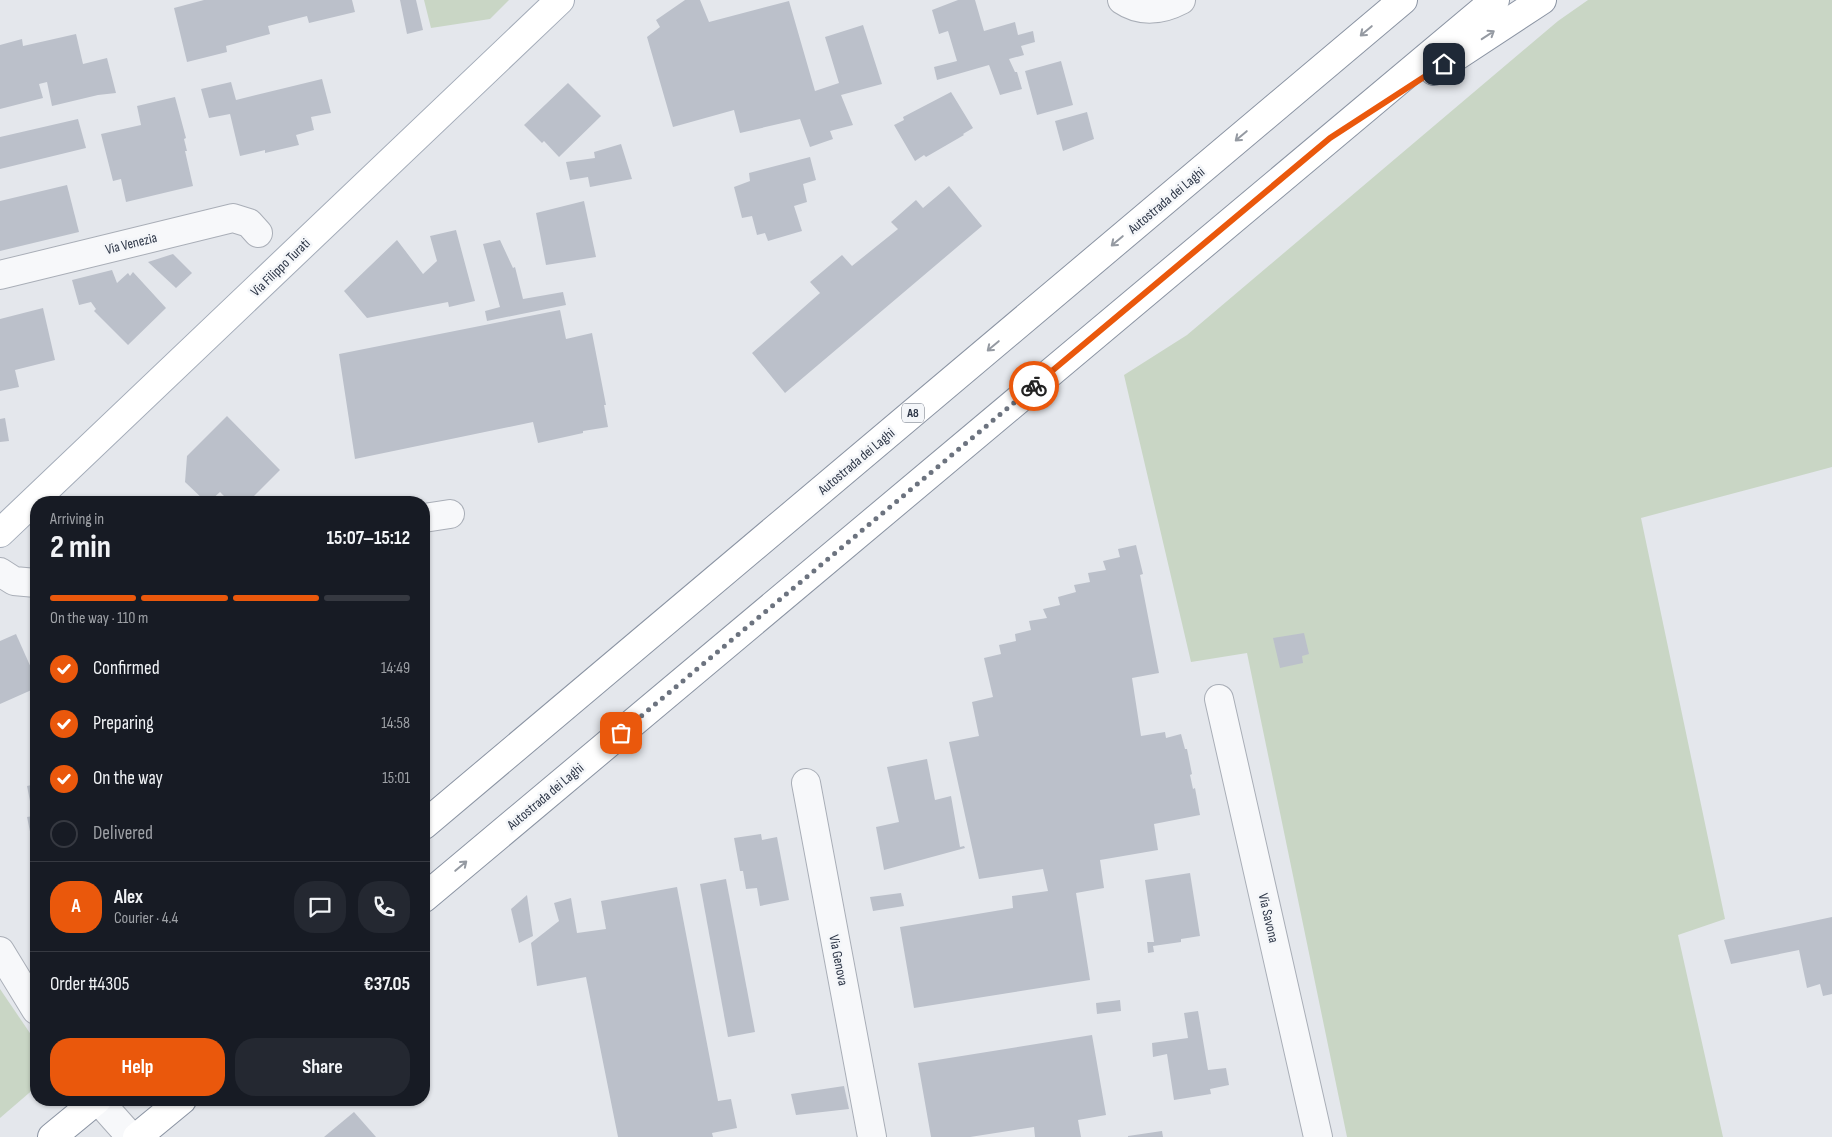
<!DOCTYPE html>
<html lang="en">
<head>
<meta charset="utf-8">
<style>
	:root { --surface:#171b24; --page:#242831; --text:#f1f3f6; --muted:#9ea1a6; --line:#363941; --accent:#ea580c }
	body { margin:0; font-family:"Sofia Sans Condensed",sans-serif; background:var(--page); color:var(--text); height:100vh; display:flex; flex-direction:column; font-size:19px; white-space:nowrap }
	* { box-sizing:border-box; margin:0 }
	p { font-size:16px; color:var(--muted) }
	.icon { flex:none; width:28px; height:28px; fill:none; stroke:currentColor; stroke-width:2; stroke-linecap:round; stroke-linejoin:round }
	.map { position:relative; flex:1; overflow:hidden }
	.drawer { position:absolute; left:30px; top:496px; width:400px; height:610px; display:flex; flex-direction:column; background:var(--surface); border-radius:20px; box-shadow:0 1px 4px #0004 }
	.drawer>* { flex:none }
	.pin { position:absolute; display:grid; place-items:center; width:42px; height:42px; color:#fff; margin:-21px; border-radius:10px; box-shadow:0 2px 8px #0006 }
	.courier { position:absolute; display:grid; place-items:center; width:50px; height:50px; margin:-25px; border:4px solid #ea580c; border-radius:50%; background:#fff; color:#222; box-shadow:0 1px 6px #0007 }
	.summary em { font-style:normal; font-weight:700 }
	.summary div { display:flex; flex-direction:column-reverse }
	.summary { display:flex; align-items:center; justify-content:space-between; height:85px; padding:0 20px }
	h1 { font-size:32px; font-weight:700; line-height:38px }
	.bar { display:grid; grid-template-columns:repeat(4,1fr); gap:8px 5px; align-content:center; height:60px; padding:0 20px }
	.bar i { height:6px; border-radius:4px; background:var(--line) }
	.bar .current { background:var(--accent) }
	.bar p { grid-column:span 4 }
	.line { display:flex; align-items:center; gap:12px; padding:0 20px; border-top:1px solid var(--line) }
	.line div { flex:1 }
	.round { display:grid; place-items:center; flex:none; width:52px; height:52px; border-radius:20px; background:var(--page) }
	ol { padding:0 20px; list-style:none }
	li { display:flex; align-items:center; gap:15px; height:55px }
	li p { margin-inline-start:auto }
	li .icon { padding:5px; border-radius:50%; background:var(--accent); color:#fff; stroke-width:4 }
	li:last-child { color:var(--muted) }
	li i { width:28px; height:28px; border:2px solid var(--line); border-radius:50% }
	.action { display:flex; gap:10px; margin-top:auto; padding:10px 20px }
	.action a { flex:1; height:58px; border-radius:20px; background:var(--accent); color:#fff; font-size:20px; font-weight:700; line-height:58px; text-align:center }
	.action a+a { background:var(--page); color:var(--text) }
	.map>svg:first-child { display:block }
	.green { fill:#c9d6c5 }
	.building { fill:#bbc0ca }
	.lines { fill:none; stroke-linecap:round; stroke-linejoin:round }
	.minor-casing { stroke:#a9aeb7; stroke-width:30 }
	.major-casing { stroke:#a3abb8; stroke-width:30 }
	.highway-casing { stroke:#8b94a3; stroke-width:30 }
	.minor { stroke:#f7f8fa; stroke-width:28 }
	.major { stroke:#fff; stroke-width:28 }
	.highway { stroke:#fff; stroke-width:28 }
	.oneway { stroke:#959aa2 }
	.done { stroke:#6c737f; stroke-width:5; stroke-dasharray:0 9 }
	.route { stroke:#ea580c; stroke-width:6 }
	.labels { text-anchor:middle; stroke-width:5; stroke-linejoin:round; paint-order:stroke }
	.shield { fill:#f4f6f9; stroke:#676e7b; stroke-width:1 }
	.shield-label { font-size:12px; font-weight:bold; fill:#2b3445 }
	.street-label { font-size:14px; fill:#2b3445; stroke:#f4f6f9 }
</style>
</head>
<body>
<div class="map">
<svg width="1832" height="1137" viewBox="0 0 1832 1137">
	<rect width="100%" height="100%" fill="#e4e7ec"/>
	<!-- green -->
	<g class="green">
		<polygon points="424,0 509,0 490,19 431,28"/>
		<polygon points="1588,0 1832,0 1832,467 1641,518 1725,919 1678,935 1723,1137 1347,1137 1247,653 1191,662 1124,375 1187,335 1558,21"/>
		<polygon points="0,989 36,1042 36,1087 0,1118"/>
	</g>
	<!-- building -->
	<g class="building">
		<polygon points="204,0 352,0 355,12 309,23 307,16 268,26 270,34 226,46 227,52 187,62 174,8"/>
		<polygon points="400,0 416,0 423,30 407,34"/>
		<polygon points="685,0 700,0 709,22 789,1 815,91 839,83 825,37 863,25 882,84 841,95 853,125 830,131 833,139 810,147 800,119 740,133 734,110 673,127 647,37 660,27 656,20"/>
		<polygon points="958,0 975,0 984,31 1015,22 1018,35 1033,31 1035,42 1021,46 1024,55 1009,59 1015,72 1017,72 1022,89 1000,95 989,65 937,80 934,67 957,61 948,31 939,34 932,10"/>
		<polygon points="76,34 83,64 107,58 116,93 98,95 52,106 47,82 39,84 43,98 0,109 0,45 22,39 23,46"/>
		<polygon points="1061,61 1073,105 1037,115 1025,71"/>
		<polygon points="322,79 331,113 311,117 314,130 296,135 299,145 265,153 265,150 240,156 230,114 209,118 201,89 231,82 236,100"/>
		<polygon points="568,83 601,116 559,157 544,141 542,143 524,125"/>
		<polygon points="951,92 973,128 963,134 964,135 926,157 924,155 915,161 894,125 904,120 903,117"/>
		<polygon points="175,97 186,138 184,139 187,151 185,151 193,186 126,202 121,179 113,181 101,134 141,125 137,106"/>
		<polygon points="1087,112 1094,139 1063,151 1055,121"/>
		<polygon points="78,119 86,148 0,169 0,137"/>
		<polygon points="621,144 632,179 590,187 588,177 570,180 566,162 595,158 594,152"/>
		<polygon points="810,157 816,180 803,184 807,202 794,206 802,231 768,241 765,233 757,235 752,216 742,218 734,187 750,181 749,173"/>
		<polygon points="67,185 79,232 0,251 0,201"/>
		<polygon points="949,186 982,226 785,393 752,353 820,293 810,282 842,255 852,266 898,229 891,222 916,200 923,208"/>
		<polygon points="584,201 596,257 546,265 536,213"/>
		<polygon points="456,230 475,301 449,307 448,302 367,318 344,291 397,240 423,274 437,261 430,236"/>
		<polygon points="500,240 513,268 515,267 523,299 563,292 566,305 487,321 485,311 500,307 483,244"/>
		<polygon points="173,254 192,273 176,288 148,262"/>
		<polygon points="112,270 117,283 128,273 130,276 133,272 166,308 128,345 94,311 96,309 91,302 79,305 72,280"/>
		<polygon points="43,308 55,360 15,370 19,387 0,391 0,319"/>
		<polygon points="560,310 566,339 592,333 606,405 604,405 608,427 583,431 583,433 538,443 533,422 355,459 339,354"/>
		<polygon points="227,416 280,470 248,502 230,502 220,492 209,502 206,502 185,482 187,456"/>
		<polygon points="5,418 9,441 0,442 0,419"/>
		<polygon points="1136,545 1143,574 1140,575 1159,673 1132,678 1141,736 1165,732 1166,738 1181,734 1185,749 1187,749 1192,774 1190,775 1193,789 1195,788 1200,815 1154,824 1158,850 1100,860 1104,888 1076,893 1090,980 914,1008 900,927 1013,908 1012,896 1048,891 1043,869 979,879 949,742 979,736 972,702 993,697 984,658 1001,654 999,645 1016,641 1015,634 1031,630 1029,621 1047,618 1043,609 1060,605 1058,597 1076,592 1074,585 1090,582 1088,573 1106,570 1103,561 1120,557 1118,549"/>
		<polygon points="1304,633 1309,654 1302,656 1303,663 1280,668 1273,638"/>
		<polygon points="16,634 36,679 36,688 0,704 0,641"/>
		<polygon points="927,759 935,800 951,796 960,847 964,846 965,848 884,870 876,827 899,822 887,767"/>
		<polygon points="36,784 36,840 32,841 27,817 33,816 27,786"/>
		<polygon points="761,834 762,840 777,837 789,900 760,906 757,888 746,889 743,871 740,871 734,838"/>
		<polygon points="1190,873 1200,936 1181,939 1181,942 1153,946 1154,952 1148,953 1147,942 1154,942 1145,880"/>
		<polygon points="726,879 755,1032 728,1037 700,884"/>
		<polygon points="677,887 718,1101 731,1099 737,1128 712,1133 713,1137 618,1137 586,977 537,986 531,943 559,921 554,903 571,898 577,933 606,929 601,901"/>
		<polygon points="901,893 904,906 873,911 870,897"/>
		<polygon points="527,895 533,936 519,943 511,909"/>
		<polygon points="1832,917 1832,994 1823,996 1820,984 1807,988 1799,950 1731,964 1724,940"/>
		<polygon points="1120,1000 1121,1011 1097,1014 1096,1003"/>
		<polygon points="1198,1011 1208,1070 1226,1068 1229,1085 1210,1089 1211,1094 1174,1100 1167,1054 1153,1057 1152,1043 1188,1038 1184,1013"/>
		<polygon points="1092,1035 1106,1115 1078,1120 1081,1137 1035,1137 1034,1127 970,1137 931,1137 918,1063"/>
		<polygon points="844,1086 849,1109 796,1115 791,1094"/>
		<polygon points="354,1112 376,1137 324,1137"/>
		<polygon points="1162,1131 1163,1137 1128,1137 1128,1136"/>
	</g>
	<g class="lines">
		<defs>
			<g id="minor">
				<path d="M1122,0c19,13 40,10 59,0"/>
				<polyline points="0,275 233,218 249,223 258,233"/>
				<polyline points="424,518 450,514"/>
				<polyline points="0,572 14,581 36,583"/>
				<polyline points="1219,699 1318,1137"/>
				<polyline points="806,783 872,1137"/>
				<polyline points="0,951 36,1010"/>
				<polyline points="98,1100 131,1137"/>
			</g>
			<polyline id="major" points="0,533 560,0"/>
			<g id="highway">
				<polyline points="1434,71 1542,0"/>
				<polyline points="424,825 1403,0"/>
				<polyline points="424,898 1495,0"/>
				<polyline points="52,1137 97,1100"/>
				<polyline points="137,1137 182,1100"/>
			</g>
		</defs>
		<!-- minor casing -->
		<use href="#minor" class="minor-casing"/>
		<!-- major casing -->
		<use href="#major" class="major-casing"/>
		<!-- highway casing -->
		<use href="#highway" class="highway-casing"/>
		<!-- minor -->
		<use href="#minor" class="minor"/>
		<!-- major -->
		<use href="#major" class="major"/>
		<!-- highway -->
		<use href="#highway" class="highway"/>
	</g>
	<!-- one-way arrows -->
	<defs><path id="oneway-shaft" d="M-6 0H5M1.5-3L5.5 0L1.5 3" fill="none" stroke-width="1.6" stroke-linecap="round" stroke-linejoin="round" transform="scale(1.25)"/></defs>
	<g class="oneway">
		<use href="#oneway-shaft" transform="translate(1366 31) rotate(140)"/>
		<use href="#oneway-shaft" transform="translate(1488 35) rotate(-33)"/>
		<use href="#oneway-shaft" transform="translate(1241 136) rotate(140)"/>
		<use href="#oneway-shaft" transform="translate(1117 241) rotate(140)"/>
		<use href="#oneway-shaft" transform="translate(993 346) rotate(140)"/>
		<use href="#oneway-shaft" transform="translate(461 866) rotate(-40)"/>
	</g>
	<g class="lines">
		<!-- done -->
		<polyline class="done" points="621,733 1034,386"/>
		<!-- route -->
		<polyline class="route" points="1034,386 1330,138 1444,64"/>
	</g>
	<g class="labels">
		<!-- shield labels -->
		<rect class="shield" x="902" y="403.5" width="22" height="19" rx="4"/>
		<g class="shield-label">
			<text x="913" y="417">A8</text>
		</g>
		<!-- street labels -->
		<g class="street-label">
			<text transform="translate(1166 200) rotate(-40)" y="5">Autostrada dei Laghi</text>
			<text transform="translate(131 243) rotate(-14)" y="5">Via Venezia</text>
			<text transform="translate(280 267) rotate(-44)" y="5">Via Filippo Turati</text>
			<text transform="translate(856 461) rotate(-40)" y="5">Autostrada dei Laghi</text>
			<text transform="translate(545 796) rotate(-40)" y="5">Autostrada dei Laghi</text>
			<text transform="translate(1269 918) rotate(77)" y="5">Via Savona</text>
			<text transform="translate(839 960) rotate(79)" y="5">Via Genova</text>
		</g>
	</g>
</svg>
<div class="pin" style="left:621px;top:733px;background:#ea580c"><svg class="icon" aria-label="bag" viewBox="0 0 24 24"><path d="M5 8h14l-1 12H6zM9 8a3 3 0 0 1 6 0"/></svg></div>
<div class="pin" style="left:1444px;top:64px;background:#1f2937"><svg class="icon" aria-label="home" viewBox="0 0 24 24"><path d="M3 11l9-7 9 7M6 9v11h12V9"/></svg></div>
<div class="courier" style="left:1034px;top:386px"><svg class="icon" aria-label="bike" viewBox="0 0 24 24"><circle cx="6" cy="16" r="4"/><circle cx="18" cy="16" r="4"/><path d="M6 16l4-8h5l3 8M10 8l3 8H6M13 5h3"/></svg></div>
<section class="drawer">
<div class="summary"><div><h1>2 min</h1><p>Arriving in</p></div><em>15:07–15:12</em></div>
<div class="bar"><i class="current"></i><i class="current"></i><i class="current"></i><i></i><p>On the way · 110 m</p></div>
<ol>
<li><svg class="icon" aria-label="check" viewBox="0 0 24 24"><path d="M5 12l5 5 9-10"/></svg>Confirmed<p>14:49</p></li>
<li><svg class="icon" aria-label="check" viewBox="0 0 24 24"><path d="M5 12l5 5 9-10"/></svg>Preparing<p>14:58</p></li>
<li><svg class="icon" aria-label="check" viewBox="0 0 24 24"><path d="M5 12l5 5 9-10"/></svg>On the way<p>15:01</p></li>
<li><i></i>Delivered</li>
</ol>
<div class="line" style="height:90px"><b class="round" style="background:var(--accent);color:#fff">A</b><div><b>Alex</b><p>Courier · 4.4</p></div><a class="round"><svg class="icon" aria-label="chat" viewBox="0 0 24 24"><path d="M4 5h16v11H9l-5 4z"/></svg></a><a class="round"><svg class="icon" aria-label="phone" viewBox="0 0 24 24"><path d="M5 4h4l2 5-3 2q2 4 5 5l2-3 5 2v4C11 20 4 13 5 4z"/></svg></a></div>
<div class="line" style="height:65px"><div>Order #4305</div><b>€37.05</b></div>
<div class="action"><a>Help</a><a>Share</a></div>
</section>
</div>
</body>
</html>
